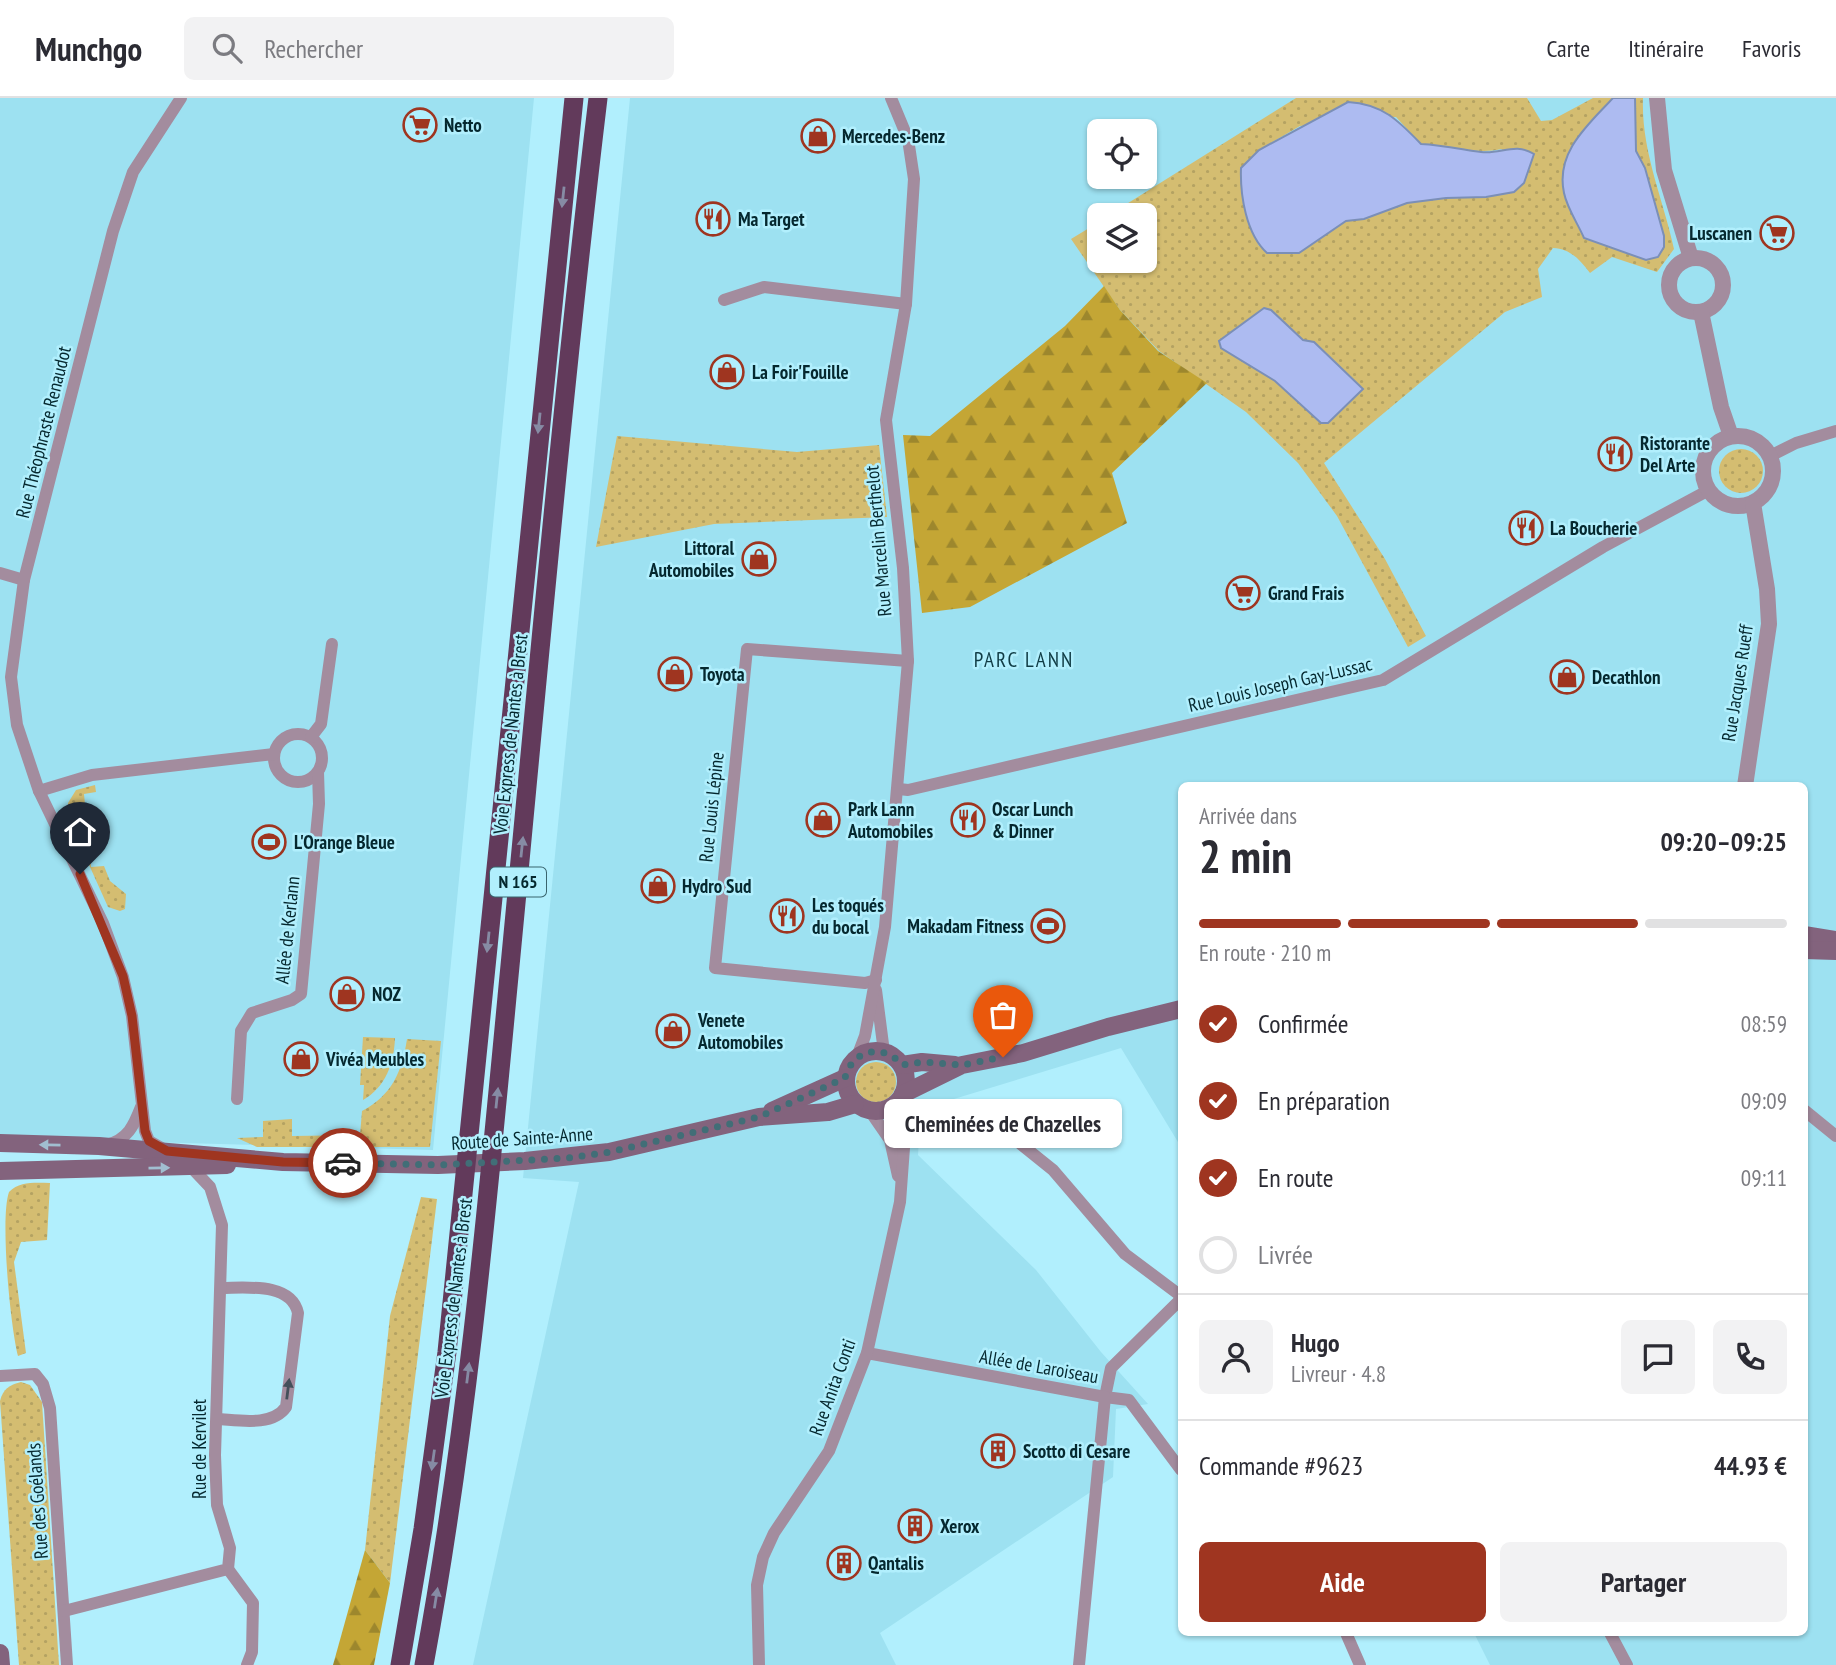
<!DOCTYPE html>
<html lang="fr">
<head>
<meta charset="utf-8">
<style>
	:root { --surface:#fff; --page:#f2f2f3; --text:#2b2b33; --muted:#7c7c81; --line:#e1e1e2; --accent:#9f3520 }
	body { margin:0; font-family:"PT Sans Narrow",sans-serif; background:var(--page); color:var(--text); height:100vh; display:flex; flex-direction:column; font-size:26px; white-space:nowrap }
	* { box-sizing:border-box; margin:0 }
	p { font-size:23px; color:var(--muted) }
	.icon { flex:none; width:38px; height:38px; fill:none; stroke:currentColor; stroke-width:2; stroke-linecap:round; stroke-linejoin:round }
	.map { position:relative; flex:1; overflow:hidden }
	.details { position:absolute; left:1178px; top:684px; width:630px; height:854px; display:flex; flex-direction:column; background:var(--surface); border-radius:10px; box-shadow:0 2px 5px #0004 }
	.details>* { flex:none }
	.buttons { position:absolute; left:1087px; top:21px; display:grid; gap:14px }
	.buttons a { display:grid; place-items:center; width:70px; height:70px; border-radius:10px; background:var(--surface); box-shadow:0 2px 5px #0004; font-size:35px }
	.pin { position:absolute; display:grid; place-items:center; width:60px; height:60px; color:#fff; margin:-72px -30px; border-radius:50% 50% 50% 0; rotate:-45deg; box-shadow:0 0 7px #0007 }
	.pin .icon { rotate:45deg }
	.courier { position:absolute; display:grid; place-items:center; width:70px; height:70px; margin:-35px; border:5px solid #9f3520; border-radius:50%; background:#fff; color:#222; box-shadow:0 2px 9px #0007 }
	.bubble { position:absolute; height:49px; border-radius:10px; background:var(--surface); box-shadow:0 2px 5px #0004; font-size:23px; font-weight:800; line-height:49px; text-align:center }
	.head em { font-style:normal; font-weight:800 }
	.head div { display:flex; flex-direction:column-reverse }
	.head { display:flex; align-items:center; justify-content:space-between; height:119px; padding:0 21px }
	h1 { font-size:46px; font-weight:800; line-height:52px }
	.bar { display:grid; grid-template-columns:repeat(4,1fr); gap:10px 7px; align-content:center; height:84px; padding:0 21px }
	.bar i { height:9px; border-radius:5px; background:var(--line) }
	.bar .current { background:var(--accent) }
	.bar p { grid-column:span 4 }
	.line { display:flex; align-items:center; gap:18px; padding:0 21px; border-top:2px solid var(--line) }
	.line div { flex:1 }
	.round { display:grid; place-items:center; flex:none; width:74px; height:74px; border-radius:10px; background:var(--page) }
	ol { padding:0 21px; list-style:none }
	li { display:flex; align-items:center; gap:21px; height:77px }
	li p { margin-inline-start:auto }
	li .icon { padding:7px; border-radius:50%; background:var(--accent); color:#fff; stroke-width:4 }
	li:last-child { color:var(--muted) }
	li i { width:38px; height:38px; border:4px solid var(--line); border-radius:50% }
	.action { display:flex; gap:14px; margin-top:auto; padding:14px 21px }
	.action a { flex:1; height:80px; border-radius:10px; background:var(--accent); color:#fff; font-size:28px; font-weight:800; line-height:80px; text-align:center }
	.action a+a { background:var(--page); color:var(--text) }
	header { display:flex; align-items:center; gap:42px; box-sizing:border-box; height:98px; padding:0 35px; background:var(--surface); border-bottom:2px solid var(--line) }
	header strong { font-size:33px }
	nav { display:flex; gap:38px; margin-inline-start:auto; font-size:24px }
	.search { width:490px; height:63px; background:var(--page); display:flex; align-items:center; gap:18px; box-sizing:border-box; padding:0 24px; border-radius:10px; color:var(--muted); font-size:26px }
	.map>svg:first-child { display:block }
	.built { fill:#9de1f1; fill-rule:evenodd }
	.green { fill:url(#green-dots); fill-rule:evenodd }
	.forest { fill:url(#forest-firs) }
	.water { fill:#adbbf1; stroke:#7b8fb7; stroke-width:2 }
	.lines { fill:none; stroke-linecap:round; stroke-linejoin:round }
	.minor { stroke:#a38c9e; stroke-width:12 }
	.tertiary { stroke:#a38c9e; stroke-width:16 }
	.secondary { stroke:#83637d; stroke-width:18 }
	.trunk { stroke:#623a5b; stroke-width:19 }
	.oneway { fill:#868ba4 }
	.oneway2 { fill:#a1bed0 }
	.oneway3 { fill:#44505b }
	.done { stroke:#416e77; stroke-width:7; stroke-dasharray:0 12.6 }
	.route { stroke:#9f3520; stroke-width:9 }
	.labels { text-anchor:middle; stroke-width:5; stroke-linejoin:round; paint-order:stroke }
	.shield { fill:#b1effd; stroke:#39646d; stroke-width:2 }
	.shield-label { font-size:18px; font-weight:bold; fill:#05282f }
	.poi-label { font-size:19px; font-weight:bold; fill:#05282f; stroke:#b1effd; text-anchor:start }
	.street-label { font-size:19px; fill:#05282f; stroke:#b1effd }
	.neighbourhood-label { font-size:21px; letter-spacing:2px; fill:#103c45; stroke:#b1effd }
</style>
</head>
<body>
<header>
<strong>Munchgo</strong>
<div class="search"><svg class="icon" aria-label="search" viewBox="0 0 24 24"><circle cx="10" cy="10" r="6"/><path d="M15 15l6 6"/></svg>Rechercher</div>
<nav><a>Carte</a><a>Itinéraire</a><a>Favoris</a></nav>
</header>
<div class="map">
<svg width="1836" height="1567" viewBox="0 0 1836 1567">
	<defs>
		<pattern id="green-dots" width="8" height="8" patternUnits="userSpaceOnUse" patternTransform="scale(1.75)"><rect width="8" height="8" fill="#d4bd71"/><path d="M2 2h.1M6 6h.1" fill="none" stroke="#b4a262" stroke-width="1.8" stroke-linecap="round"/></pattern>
		<pattern id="forest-firs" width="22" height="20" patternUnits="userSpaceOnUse" patternTransform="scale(1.75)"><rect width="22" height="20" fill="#c4a635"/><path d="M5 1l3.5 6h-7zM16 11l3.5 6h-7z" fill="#9d872d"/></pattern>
	</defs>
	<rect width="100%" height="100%" fill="#b1effd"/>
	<!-- built -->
	<g class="built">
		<polygon points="0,0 534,0 433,1052 0,1040"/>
		<path d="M630,0h1206v1567h-346l-16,-32h330v-847h-623v361l-60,-99 -200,61 -3,46 118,115 65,82 47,52 -32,5 -3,68 -233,156 16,32h-423l106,-483 -56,-4zM1099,33h45v46h-45zM1099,117h45v46h-45z"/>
	</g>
	<!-- green -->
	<g class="green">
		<path d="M1296,0h231l14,23 11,-1 41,-22h50c-2,53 20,100 31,151l-17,23 -45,-15 -22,16c-10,-13 -19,-24 -37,-25l-15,21 4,28 -37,15 -181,151 61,96 41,77 -18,11 -71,-131 -39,-53 -52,-51 -87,-61 -39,-41 -49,-71 28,-17v39h45v-46h-35zM1396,19l25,27c28,1 55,11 81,5l-16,48 -40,1 -39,5 -43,16 -18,2 -35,21 -52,4c-10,-26 -19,-50 -18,-78l18,-18 41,-24z"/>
		<polygon points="617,338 797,354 879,347 887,419 714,426 596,449"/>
		<circle cx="1741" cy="373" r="22"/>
		<polygon points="95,687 96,694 84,696 91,769 104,768 110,783 126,796 125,811 120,813 108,809 68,720 68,705 76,692"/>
		<path d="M363,939l32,1c-1,25 -9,49 -32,62l1,-15h-4z"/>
		<path d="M407,941l34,2 -11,106h-173l-20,-9 26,-1v-16l29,-2v17l68,-1 2,-24c30,-16 40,-39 45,-72z"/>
		<circle cx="876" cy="984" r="20"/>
		<path d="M50,1085l-3,57 -26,2 -7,20 12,91 -8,3c-8,-32 -18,-139 -9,-164 11,-11 26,-9 41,-9z"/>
		<polygon points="421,1099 437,1101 390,1485 365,1452 390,1218"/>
		<path d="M21,1284l9,3 12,17 17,263h-40l-19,-264c3,-12 9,-16 21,-19z"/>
	</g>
	<!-- forest -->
	<g class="forest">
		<polygon points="1104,188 1120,212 1158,253 1207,285 1112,375 1127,425 970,509 922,515 903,337 930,338 1065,228"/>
		<polygon points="365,1452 390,1485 374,1567 333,1567"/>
	</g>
	<!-- water -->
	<g class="water">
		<path d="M1613,0h22l1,53 9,17 19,68v11l-6,10 -12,3 -62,-22c-6,-14 -17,-30 -20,-45 -9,-41 25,-69 49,-95z"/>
		<path d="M1348,4c34,2 50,18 73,42 21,1 39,5 60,8 19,3 34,-10 53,2l-10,29 -10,9 -28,5 -40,1 -39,5 -43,16 -18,2 -47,32h-32c-21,-19 -27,-58 -26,-85l18,-18z"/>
		<polygon points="1264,210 1271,212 1303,242 1314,244 1363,291 1328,325 1321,325 1275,283 1221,250 1219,243"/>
	</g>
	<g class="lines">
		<!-- minor -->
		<g class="minor">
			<polyline points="724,202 764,189 906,206"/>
			<polyline points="1770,358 1796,345 1836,333"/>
			<polyline points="0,475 24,482"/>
			<circle cx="298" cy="660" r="24"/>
			<polyline points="311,639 321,626 332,546"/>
			<polyline points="899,691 908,692 1383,582 1603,449 1709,392"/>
			<polyline points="39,693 92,677 274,656"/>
			<polyline points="876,882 865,885 715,870 747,551 908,563"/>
			<polyline points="876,892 884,954"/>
			<polyline points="857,959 865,938 885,829 908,563 903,470 886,322 906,206 914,81 908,41 891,0"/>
			<polyline points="237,1001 241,933 252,915 292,902 301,896 319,706 318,674"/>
			<polyline points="1804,1012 1836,1038"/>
			<polyline points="870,1013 890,1042 898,1078"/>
			<polyline points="1012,1039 1053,1072 1125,1156 1181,1198"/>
			<path d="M106,1047c22,-5 28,-20 35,-38"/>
			<polyline points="165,1052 149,1043 145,1033 132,918 123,879 103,825 39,693 17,627 11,579 24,482 113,133 133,74 181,0"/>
			<polyline points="1181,1201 1111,1270 1105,1299 1129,1302 1181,1372"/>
			<polyline points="867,1255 1105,1299 1079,1567"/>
			<polyline points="0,1278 35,1276 43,1286 50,1310 67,1567"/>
			<path d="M217,1321c21,1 55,8 69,-12l12,-94c-7,-31 -52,-25 -77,-25"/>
			<polyline points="228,1471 253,1505 252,1554 247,1567"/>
			<polyline points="64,1513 228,1471 230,1450 217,1407 215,1357 222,1127 210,1089 192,1070"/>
			<polyline points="1346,1535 1360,1567"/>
			<polyline points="1610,1535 1627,1567"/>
			<polyline points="759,1567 757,1487 763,1459 774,1435 829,1353 867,1255 900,1104 905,1036 899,1002"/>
		</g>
		<!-- tertiary -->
		<g class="tertiary">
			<polyline points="1657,0 1664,72 1691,160"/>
			<circle cx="1696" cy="187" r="27"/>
			<polyline points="1701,214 1721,309 1731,338"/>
			<circle cx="1738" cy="373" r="35"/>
			<polyline points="1745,688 1769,526 1767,491 1753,405"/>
		</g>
		<!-- secondary -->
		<g class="secondary">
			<polyline points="1804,837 1836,842"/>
			<polyline points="1804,852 1836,853"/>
			<circle cx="876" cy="983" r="30"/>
			<polyline points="902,967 922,964 955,967"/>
			<polyline points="903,996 962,967 1023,955 1108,929 1181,911"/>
			<polyline points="772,1013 845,980"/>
			<polyline points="0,1045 99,1048 283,1064 438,1067 525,1063 609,1054 759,1019 828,1014 855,1006"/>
			<polyline points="0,1073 227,1067"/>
			<polyline points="0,1555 1,1567"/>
		</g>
		<!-- trunk -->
		<g class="trunk">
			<polyline points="400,1567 423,1431 447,1254 574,0"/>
			<path d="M424,1567c41,-221 62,-445 83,-668 29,-300 55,-600 91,-899"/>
		</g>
	</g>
	<!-- one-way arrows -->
	<defs><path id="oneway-solid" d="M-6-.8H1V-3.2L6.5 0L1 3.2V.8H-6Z" transform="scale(1.75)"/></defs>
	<g class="oneway">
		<use href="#oneway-solid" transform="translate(563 99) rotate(96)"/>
		<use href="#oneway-solid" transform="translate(539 325) rotate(96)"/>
		<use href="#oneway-solid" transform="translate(522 749) rotate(-84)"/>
		<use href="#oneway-solid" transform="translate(488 844) rotate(96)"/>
		<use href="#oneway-solid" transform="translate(497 1000) rotate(-84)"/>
		<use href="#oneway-solid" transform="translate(468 1275) rotate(-83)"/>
		<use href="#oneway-solid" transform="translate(433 1362) rotate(98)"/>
		<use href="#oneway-solid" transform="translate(436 1500) rotate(-81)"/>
	</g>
	<g class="oneway2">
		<use href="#oneway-solid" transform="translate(50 1047) rotate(-179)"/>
		<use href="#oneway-solid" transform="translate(159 1070) rotate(-1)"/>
	</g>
	<use class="oneway3" href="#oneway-solid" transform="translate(288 1291) rotate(-83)"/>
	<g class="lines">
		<!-- done -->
		<path class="done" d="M343,1065l95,2 130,-7 42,-6 149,-35 86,-39c7,-28 38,-36 57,-13l20,-3 40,3 41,-8"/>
		<!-- route -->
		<polyline class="route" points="80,776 123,878 132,918 145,1033 149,1043 167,1053 283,1064 343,1065"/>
	</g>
	<!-- icons -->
	<defs>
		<symbol id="supermarket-ring" viewBox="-11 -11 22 22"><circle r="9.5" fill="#b1effd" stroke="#9f3520" stroke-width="1.5"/><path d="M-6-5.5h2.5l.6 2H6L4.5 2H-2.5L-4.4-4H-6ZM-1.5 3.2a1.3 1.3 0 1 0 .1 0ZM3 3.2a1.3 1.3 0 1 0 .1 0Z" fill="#9f3520"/></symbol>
		<symbol id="shop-ring" viewBox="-11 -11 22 22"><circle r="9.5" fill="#b1effd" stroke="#9f3520" stroke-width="1.5"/><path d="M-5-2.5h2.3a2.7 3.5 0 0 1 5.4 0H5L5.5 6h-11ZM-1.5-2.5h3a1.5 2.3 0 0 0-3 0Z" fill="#9f3520"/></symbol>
		<symbol id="restaurant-ring" viewBox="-11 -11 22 22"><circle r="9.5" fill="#b1effd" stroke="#9f3520" stroke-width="1.5"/><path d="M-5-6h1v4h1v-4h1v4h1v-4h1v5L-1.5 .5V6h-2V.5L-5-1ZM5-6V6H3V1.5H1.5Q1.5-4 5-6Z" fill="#9f3520"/></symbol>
		<symbol id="stadium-ring" viewBox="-11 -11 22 22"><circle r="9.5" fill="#b1effd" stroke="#9f3520" stroke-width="1.5"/><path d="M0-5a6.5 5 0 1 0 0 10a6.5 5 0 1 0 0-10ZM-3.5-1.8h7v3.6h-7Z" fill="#9f3520"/></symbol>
		<symbol id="building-ring" viewBox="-11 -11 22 22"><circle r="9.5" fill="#b1effd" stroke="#9f3520" stroke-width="1.5"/><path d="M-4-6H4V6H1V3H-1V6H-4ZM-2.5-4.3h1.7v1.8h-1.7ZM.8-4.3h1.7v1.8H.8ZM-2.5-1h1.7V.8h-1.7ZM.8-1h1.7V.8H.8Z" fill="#9f3520"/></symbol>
	</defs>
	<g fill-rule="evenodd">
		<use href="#supermarket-ring" x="401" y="8" width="38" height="38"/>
		<use href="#shop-ring" x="799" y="19" width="38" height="38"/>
		<use href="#restaurant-ring" x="694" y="102" width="38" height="38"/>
		<use href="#supermarket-ring" x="1758" y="116" width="38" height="38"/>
		<use href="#shop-ring" x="708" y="255" width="38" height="38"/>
		<use href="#restaurant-ring" x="1596" y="337" width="38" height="38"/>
		<use href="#restaurant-ring" x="1507" y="411" width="38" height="38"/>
		<use href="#shop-ring" x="740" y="442" width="38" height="38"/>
		<use href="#supermarket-ring" x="1224" y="476" width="38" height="38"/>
		<use href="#shop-ring" x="656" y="557" width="38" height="38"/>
		<use href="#shop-ring" x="1548" y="560" width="38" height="38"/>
		<use href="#shop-ring" x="804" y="703" width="38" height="38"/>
		<use href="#restaurant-ring" x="949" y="703" width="38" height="38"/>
		<use href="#stadium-ring" x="250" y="725" width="38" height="38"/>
		<use href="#shop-ring" x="639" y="769" width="38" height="38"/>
		<use href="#restaurant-ring" x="768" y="799" width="38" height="38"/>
		<use href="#stadium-ring" x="1029" y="809" width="38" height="38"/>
		<use href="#shop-ring" x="328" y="877" width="38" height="38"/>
		<use href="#shop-ring" x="654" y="914" width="38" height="38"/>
		<use href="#shop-ring" x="282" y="942" width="38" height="38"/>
		<use href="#building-ring" x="979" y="1334" width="38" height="38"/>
		<use href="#building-ring" x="896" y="1409" width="38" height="38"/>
		<use href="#building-ring" x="825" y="1446" width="38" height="38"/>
	</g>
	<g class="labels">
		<!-- shield labels -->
		<rect class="shield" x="490" y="769.5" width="56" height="29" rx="5"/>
		<g class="shield-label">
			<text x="518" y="790">N 165</text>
		</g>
		<!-- poi labels -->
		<g class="poi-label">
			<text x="444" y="34">Netto</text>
			<text x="842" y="45">Mercedes-Benz</text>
			<text x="738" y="128">Ma Target</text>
			<text x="1752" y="142" text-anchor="end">Luscanen</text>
			<text x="752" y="281">La Foir'Fouille</text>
			<text x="1640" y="352">Ristorante<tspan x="1640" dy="22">Del Arte</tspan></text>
			<text x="1550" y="437">La Boucherie</text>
			<text x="734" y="457" text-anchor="end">Littoral<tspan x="734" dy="22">Automobiles</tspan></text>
			<text x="1268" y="502">Grand Frais</text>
			<text x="700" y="583">Toyota</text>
			<text x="1592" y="586">Decathlon</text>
			<text x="848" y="718">Park Lann<tspan x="848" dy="22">Automobiles</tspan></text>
			<text x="992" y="718">Oscar Lunch<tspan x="992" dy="22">&amp; Dinner</tspan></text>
			<text x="294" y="751">L'Orange Bleue</text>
			<text x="682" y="795">Hydro Sud</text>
			<text x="812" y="814">Les toqués<tspan x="812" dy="22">du bocal</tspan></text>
			<text x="1024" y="835" text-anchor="end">Makadam Fitness</text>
			<text x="372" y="903">NOZ</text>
			<text x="698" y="929">Venete<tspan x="698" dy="22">Automobiles</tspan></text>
			<text x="326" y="968">Vivéa Meubles</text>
			<text x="1023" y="1360">Scotto di Cesare</text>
			<text x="940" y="1435">Xerox</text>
			<text x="868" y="1472">Qantalis</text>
		</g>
		<!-- street labels -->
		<g class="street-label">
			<text transform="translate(43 334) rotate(-76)" y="7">Rue Théophraste Renaudot</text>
			<text transform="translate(878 443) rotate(-95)" y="7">Rue Marcelin Berthelot</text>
			<text transform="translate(1737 585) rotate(-81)" y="7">Rue Jacques Rueff</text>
			<text transform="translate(1280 586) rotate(-13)" y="7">Rue Louis Joseph Gay-Lussac</text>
			<text transform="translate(510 636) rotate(-84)" y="7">Voie Express de Nantes à Brest</text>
			<text transform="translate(711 709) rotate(-84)" y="7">Rue Louis Lépine</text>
			<text transform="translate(287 832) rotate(-84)" y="7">Allée de Kerlann</text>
			<text transform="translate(522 1040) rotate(-4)" y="7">Route de Sainte-Anne</text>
			<text transform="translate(453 1200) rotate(-83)" y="7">Voie Express de Nantes à Brest</text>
			<text transform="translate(1039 1268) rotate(10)" y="7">Allée de Laroiseau</text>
			<text transform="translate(832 1289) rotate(-70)" y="7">Rue Anita Conti</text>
			<text transform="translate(199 1351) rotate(-90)" y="7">Rue de Kervilet</text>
			<text transform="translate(37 1403) rotate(-94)" y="7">Rue des Goélands</text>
		</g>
		<!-- neighbourhood labels -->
		<g class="neighbourhood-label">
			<text x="1024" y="569">PARC LANN</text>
		</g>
	</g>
</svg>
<div class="buttons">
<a><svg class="icon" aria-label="locate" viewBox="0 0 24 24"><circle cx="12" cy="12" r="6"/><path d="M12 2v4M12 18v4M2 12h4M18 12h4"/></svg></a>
<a><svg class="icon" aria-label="layers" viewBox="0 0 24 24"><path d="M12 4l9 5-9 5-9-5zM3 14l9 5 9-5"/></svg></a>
</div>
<div class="pin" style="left:1003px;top:959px;background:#ea580c"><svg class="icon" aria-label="bag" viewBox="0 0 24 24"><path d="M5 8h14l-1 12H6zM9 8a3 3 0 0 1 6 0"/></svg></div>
<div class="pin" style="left:80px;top:776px;background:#1f2937"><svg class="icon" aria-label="home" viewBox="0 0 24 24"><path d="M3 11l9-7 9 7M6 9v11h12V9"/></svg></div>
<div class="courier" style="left:343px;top:1065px"><svg class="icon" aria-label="car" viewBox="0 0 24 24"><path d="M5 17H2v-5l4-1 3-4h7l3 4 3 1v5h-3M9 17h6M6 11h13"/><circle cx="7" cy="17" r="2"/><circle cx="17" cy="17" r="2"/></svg></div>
<div class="bubble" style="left:884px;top:1001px;width:238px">Cheminées de Chazelles</div>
<section class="details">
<div class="head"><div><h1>2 min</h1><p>Arrivée dans</p></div><em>09:20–09:25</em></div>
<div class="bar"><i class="current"></i><i class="current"></i><i class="current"></i><i></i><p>En route · 210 m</p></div>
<ol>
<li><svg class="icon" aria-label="check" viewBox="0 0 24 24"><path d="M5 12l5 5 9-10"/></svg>Confirmée<p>08:59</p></li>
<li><svg class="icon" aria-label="check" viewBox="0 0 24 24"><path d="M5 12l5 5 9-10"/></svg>En préparation<p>09:09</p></li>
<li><svg class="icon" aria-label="check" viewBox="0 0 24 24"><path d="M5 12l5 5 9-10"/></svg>En route<p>09:11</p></li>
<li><i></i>Livrée</li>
</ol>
<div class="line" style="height:126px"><a class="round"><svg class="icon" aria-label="person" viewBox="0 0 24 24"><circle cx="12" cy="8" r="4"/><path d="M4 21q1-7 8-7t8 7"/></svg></a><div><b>Hugo</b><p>Livreur · 4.8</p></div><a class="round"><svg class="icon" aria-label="chat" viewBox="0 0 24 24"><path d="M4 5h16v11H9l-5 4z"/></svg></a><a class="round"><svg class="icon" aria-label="phone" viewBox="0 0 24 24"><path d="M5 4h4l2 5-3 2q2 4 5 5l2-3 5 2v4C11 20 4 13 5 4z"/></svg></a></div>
<div class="line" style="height:91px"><div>Commande #9623</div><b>44.93 €</b></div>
<div class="action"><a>Aide</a><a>Partager</a></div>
</section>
</div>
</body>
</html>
